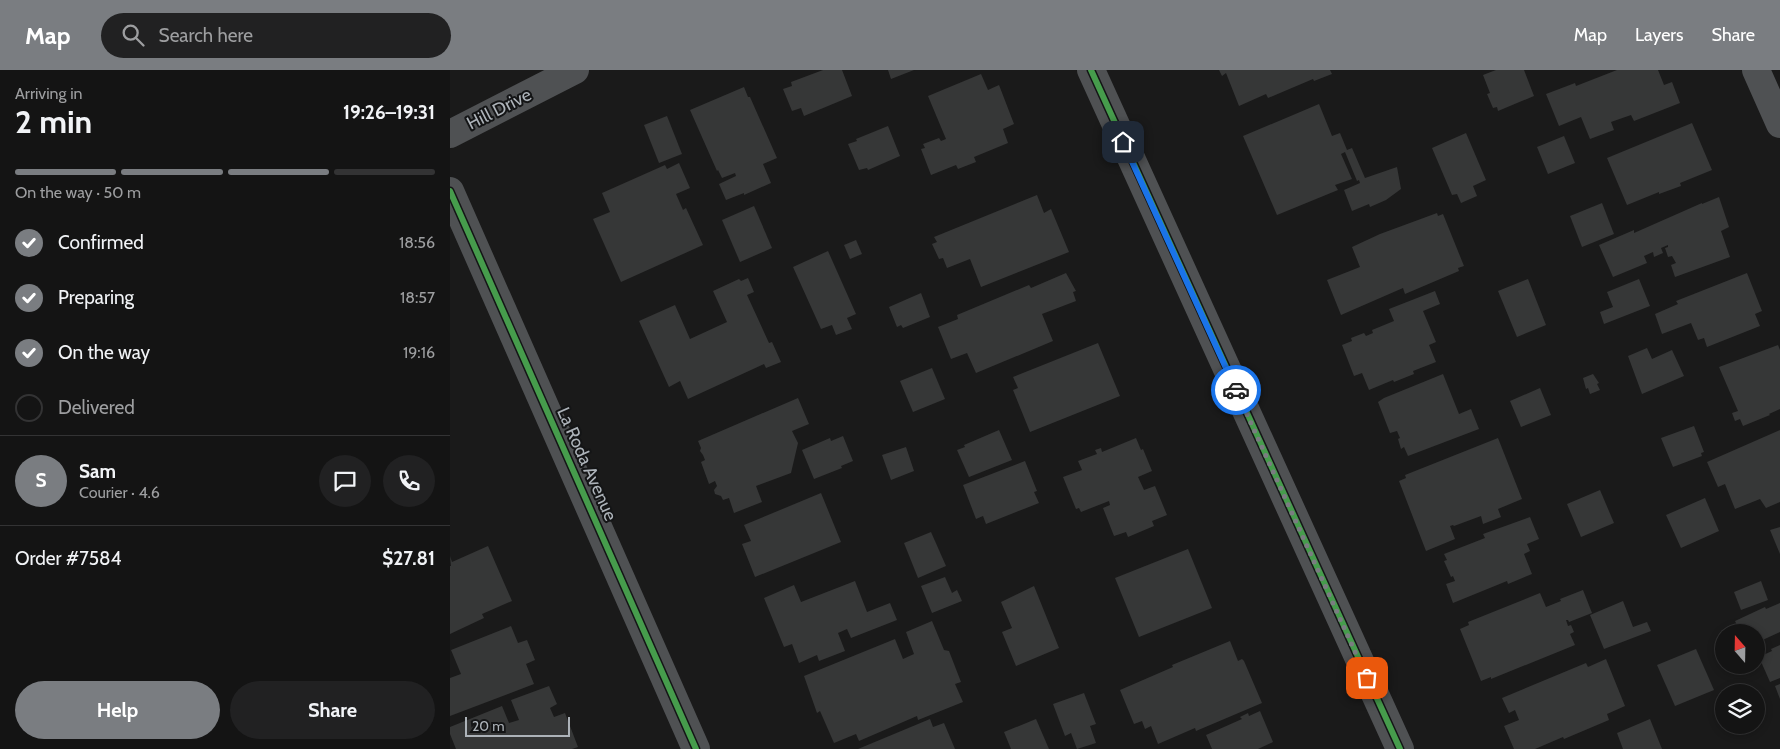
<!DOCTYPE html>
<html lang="en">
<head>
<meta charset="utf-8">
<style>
	:root { --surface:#141414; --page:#212122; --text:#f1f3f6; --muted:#9d9ea0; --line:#333334; --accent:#7a7d81 }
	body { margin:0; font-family:Cabin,sans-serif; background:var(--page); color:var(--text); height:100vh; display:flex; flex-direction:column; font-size:19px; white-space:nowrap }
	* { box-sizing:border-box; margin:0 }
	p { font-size:16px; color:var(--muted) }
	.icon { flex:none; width:28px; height:28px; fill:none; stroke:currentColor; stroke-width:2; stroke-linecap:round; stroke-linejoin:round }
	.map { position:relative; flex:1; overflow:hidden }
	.details { display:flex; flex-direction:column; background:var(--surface); width:450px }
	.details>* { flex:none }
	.needle { width:32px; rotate:340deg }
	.controls { position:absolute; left:1265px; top:554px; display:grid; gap:10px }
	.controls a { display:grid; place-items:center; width:50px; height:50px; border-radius:50%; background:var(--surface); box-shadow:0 2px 8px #0003,0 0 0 1px var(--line); font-size:25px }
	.scale { position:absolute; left:15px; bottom:12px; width:105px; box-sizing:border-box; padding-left:5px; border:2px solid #adb3b9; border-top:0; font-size:14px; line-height:18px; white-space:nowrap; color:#adb3b9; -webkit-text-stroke:4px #141516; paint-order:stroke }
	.pin { position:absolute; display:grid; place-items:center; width:42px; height:42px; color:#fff; margin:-21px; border-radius:10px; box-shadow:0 2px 8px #0006 }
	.courier { position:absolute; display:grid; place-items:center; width:50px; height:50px; margin:-25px; border:4px solid #1a73e8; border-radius:50%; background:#fff; color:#222; box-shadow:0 1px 6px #0007 }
	.overview em { font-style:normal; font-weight:700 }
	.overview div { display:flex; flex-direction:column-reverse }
	.overview { display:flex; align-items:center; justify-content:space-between; height:85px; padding:0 15px }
	h1 { font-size:32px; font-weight:700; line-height:38px }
	.bar { display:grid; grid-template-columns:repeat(4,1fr); gap:8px 5px; align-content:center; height:60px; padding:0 15px }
	.bar i { height:6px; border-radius:4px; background:var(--line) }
	.bar .active { background:var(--accent) }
	.bar p { grid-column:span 4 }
	.line { display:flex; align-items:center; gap:12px; padding:0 15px; border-top:1px solid var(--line) }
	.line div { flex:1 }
	.round { display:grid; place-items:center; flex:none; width:52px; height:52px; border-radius:26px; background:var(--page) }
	ol { padding:0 15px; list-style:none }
	li { display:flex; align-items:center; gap:15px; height:55px }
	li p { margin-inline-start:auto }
	li .icon { padding:5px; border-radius:50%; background:var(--accent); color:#fff; stroke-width:4 }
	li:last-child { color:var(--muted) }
	li i { width:28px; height:28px; border:2px solid var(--line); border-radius:50% }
	.primary-button { display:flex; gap:10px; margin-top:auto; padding:10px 15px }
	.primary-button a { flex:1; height:58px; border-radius:30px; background:var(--accent); color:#fff; font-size:20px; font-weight:700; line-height:58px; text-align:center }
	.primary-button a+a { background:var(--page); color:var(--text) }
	header { display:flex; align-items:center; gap:30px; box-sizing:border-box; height:70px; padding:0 25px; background:var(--accent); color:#fff }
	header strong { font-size:24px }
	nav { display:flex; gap:28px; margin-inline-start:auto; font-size:18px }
	.search { width:350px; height:45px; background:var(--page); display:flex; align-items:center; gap:12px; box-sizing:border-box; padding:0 18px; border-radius:28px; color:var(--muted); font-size:19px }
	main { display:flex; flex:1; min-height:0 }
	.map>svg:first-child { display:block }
	.building { fill:#363737 }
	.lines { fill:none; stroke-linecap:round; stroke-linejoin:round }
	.minor { stroke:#4f5153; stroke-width:28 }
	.cycleway-casing { stroke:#141516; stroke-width:9 }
	.cycleway { stroke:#469c4c; stroke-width:6 }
	.done { stroke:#7a7d81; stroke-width:5; stroke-dasharray:0 9 }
	.route { stroke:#1a73e8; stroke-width:6 }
	.labels { text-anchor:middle; stroke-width:4; stroke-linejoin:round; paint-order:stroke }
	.street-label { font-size:18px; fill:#adb3b9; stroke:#141516 }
</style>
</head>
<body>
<header>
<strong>Map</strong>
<div class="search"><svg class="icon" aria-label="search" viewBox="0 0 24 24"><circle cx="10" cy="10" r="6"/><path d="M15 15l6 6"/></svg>Search here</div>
<nav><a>Map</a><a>Layers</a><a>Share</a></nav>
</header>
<main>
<section class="details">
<div class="overview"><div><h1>2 min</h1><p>Arriving in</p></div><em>19:26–19:31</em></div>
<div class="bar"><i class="active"></i><i class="active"></i><i class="active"></i><i></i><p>On the way · 50 m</p></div>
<ol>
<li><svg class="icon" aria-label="check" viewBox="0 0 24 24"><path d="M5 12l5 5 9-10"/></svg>Confirmed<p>18:56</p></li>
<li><svg class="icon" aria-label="check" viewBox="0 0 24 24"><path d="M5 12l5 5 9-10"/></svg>Preparing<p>18:57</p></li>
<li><svg class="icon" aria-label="check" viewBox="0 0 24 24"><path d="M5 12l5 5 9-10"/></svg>On the way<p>19:16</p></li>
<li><i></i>Delivered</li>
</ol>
<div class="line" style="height:90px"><b class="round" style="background:var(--accent);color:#fff">S</b><div><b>Sam</b><p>Courier · 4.6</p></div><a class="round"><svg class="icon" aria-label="chat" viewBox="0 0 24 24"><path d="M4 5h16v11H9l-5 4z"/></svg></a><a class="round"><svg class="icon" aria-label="phone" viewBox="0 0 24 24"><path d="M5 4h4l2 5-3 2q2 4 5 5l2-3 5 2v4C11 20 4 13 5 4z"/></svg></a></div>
<div class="line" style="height:65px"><div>Order #7584</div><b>$27.81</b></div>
<div class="primary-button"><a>Help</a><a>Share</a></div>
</section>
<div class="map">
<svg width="1330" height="679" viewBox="0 0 1330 679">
	<rect width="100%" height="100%" fill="#1a1a1a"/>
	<!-- building -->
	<g class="building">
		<polygon points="373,0 392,0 402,26 354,46 351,38 342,41 333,19 342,16 341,12"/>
		<polygon points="438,0 464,0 441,9"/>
		<polygon points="769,0 880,0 882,4 864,11 863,9 818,28 816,24 789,36 776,3 772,6"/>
		<polygon points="1046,0 1074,0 1084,26 1048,41 1047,37 1043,38 1037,24 1040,23 1033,5"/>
		<polygon points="1167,0 1208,0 1214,15 1222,12 1230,33 1184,51 1181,45 1161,52 1164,60 1140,69 1131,47 1109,56 1096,24 1125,13 1126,16"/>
		<polygon points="531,4 538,20 549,15 564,54 553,59 558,73 524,87 526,92 508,99 506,95 481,105 471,79 475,78 473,74 489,68 491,71 496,69 478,26"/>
		<polygon points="294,17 298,27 300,27 327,88 313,94 321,113 294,125 294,123 276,130 269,114 286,106 285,103 272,108 268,100 267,101 240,40"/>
		<polygon points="869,34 882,66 890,63 897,80 902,78 915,108 947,97 951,119 936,130 920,137 919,134 902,141 894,120 910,113 909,110 907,111 895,82 891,84 902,109 885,115 888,120 827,145 793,66"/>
		<polygon points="217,46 232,84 209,93 194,55"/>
		<polygon points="1242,53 1262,100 1230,113 1231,116 1209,124 1209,122 1177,135 1157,88"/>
		<polygon points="438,56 450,86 418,100 417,98 409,100 398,74 407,71 406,69"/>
		<polygon points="1016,63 1036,110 1023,116 1027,126 1011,133 1007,124 1002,125 982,78"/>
		<polygon points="1114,66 1125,93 1098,104 1087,77"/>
		<polygon points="229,93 240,118 226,124 233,140 236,138 253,175 171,212 143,149 160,142 152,123 215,95 217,99"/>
		<polygon points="587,125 594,143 601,139 619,182 531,217 520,189 497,198 493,188 489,189 482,174 487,172 484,167"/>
		<polygon points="1269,127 1279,157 1271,161 1280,187 1225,207 1221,195 1226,193 1222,186 1218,187 1215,178 1218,177 1218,175 1211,178 1213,183 1204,187 1203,182 1194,186 1197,193 1163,207 1149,175 1184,160 1184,163 1252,133 1252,134"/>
		<polygon points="1152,133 1164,164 1132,177 1120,146"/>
		<polygon points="304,136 322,178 290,192 272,150"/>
		<polygon points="987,143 988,146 993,144 1014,196 1008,198 1009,201 955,224 953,218 891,245 877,210 910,197 902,177 930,164"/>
		<polygon points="406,170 412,184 400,189 394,175"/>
		<polygon points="378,181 406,244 397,248 402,259 386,265 382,255 371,259 343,197"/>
		<polygon points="616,203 626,221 623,222 626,231 592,244 603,271 526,303 517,283 501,289 488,257 508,249 507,245 579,215 581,218"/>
		<polygon points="1297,203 1312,241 1305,244 1310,256 1257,277 1254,268 1248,270 1241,253 1212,264 1205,244 1228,234 1226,231"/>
		<polygon points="298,208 304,222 297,225 319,273 322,272 331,292 316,298 314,294 238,329 230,311 219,317 189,251 225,235 240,269 277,252 263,221 289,209 291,211"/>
		<polygon points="1078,209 1096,255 1067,267 1048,221"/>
		<polygon points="1189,209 1200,236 1154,254 1150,242 1163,237 1157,222"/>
		<polygon points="985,221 990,234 973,241 986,272 979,275 986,292 963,301 964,304 944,312 943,310 919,320 912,303 904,306 892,275 902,271 901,268 914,263 916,266 923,263 922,260 944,251 939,239"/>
		<polygon points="471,223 480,247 453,258 451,255 447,257 439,237"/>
		<polygon points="648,273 670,326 580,362 563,320 568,318 563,307"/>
		<polygon points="1328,275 1330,280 1330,339 1319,344 1320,345 1293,356 1290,349 1285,351 1282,343 1288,341 1269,297"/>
		<polygon points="1197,278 1202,289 1222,280 1234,306 1192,324 1178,286"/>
		<polygon points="482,298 495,329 463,342 450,311"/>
		<polygon points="993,304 1009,344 1021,339 1029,359 958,386 954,377 951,379 948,369 950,368 947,361 940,363 928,332 934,328"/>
		<polygon points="1143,304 1149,313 1147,314 1150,320 1140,324 1138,318 1136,319 1133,308"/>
		<polygon points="1090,318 1101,345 1071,357 1060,331"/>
		<polygon points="348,328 359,354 342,361 348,373 341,403 306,416 312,432 284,443 279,428 273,430 271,426 265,424 264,420 267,416 265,411 259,414 251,392 255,390 253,385 250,381 251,378 248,371"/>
		<polygon points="1244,356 1254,382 1251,383 1252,386 1223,397 1211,368"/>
		<polygon points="549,360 562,390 519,407 507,380 515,377 514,375"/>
		<polygon points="1330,360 1330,432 1316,438 1310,429 1285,439 1275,414 1268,417 1257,392"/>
		<polygon points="393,366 403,391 391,396 392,398 364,409 352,380 380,368 381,371"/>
		<polygon points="686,368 691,380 693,379 702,401 688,407 694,420 705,416 717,445 702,451 704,456 678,467 676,462 664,466 653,438 660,435 659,431 631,442 629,438 626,439 613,407 632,400 628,391 647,384 645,380 651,378 652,382"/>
		<polygon points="1048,368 1072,429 1048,439 1051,447 1033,454 1031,446 1004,456 1003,455 1000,456 1005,469 976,481 949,411 956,408 955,405"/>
		<polygon points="456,377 464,401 441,410 432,385"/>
		<polygon points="575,391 587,421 584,422 589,433 536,454 533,446 526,449 513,415"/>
		<polygon points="1150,420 1164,453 1131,467 1117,434"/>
		<polygon points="371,423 391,472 305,507 292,474 301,471 294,455"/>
		<polygon points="1255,428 1269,461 1231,478 1216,445"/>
		<polygon points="1080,447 1089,469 1077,474 1080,481 1074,484 1082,504 1058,514 1057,511 1003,533 996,514 1005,511 1003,506 1001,507 994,491 997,490 994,484 1035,468 1033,464"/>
		<polygon points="1330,457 1330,484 1320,460"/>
		<polygon points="481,462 496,496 468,508 454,473"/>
		<polygon points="38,476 62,531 32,544 34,548 0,564 0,496 1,496 0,486 2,492"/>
		<polygon points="738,479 762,538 689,567 665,508"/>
		<polygon points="495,507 502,523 507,520 512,531 482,543 471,516"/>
		<polygon points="405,511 417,542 440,533 447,550 401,568 397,559 388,563 395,581 369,591 367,585 349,593 342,574 334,577 314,528 344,515 351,532"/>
		<polygon points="1311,511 1318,530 1291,540 1284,522"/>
		<polygon points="584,516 609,578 566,596 552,562 562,558 551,532"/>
		<polygon points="1133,520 1142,543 1119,552 1118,550 1116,550 1118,556 1121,555 1124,562 1120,564 1125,575 1041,609 1041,607 1031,611 1010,559 1019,555 1018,552 1090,523 1096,537 1111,531 1110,529"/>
		<polygon points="1173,531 1183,557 1197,552 1201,561 1154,579 1140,545"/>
		<polygon points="1330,533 1330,562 1306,573 1306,562 1290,562 1285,551 1315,537 1316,539"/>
		<polygon points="482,551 494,580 499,581 511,612 505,614 513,632 468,650 467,646 409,671 406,664 384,673 370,641 367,643 354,606 445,569 453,589 464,584 456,562"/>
		<polygon points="61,556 68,573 77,570 85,590 76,594 84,614 0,646 0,608 11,604 1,580"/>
		<polygon points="780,571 788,591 792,589 794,591 812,633 746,661 745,658 708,674 701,656 695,659 692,651 684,654 670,620 723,597 722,595"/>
		<polygon points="1330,575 1330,608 1320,612 1309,587 1322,581 1321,579"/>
		<polygon points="1246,579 1264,620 1225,636 1207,595"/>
		<polygon points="1156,589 1175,636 1157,644 1159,650 1114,669 1113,667 1085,679 1064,679 1054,656 1069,650 1065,640 1059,643 1052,628 1136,593 1138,597"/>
		<polygon points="1330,614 1330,629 1325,616"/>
		<polygon points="99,616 107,634 100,638 104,647 115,643 128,677 122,679 6,679 0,664 0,657 52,636 59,653 69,650 61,630"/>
		<polygon points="634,623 646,654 640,656 646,673 627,679 621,663 615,666 603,634"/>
		<polygon points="810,641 823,672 808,679 762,679 756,665 792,649 790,647 798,643 799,646"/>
		<polygon points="480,649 483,657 494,653 505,679 408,679"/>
		<polygon points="586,649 599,679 561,679 554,662"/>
		<polygon points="1200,649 1212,679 1173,679 1167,663"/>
	</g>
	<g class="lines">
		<!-- minor -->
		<g class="minor">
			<polyline points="641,0 950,679"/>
			<polyline points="1306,0 1330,54"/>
			<polyline points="0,64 125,0"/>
			<polyline points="0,121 246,679"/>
		</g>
		<defs>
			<g id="cycleway">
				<polyline points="641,0 950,679"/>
				<polyline points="0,121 246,679"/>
			</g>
		</defs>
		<!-- cycleway casing -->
		<use href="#cycleway" class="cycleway-casing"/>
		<!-- cycleway -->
		<use href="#cycleway" class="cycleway"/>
	</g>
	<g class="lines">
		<!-- done -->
		<polyline class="done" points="786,320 917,608"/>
		<!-- route -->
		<polyline class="route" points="673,72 786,320"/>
	</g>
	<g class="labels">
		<!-- street labels -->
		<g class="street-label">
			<text transform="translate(49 39) rotate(-27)" y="6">Hill Drive</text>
			<text transform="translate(137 394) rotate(66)" y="6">La Roda Avenue</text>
		</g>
	</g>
</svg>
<div class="controls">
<a><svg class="needle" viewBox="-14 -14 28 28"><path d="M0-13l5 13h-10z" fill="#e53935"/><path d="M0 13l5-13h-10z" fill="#9d9ea0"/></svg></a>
<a><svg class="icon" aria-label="layers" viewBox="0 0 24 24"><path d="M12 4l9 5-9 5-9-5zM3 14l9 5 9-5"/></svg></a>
</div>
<div class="scale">20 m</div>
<div class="pin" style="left:917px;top:608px;background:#ea580c"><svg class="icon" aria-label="bag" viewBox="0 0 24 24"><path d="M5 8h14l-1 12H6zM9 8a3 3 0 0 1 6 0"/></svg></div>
<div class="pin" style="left:673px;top:72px;background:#1f2937"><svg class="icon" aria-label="home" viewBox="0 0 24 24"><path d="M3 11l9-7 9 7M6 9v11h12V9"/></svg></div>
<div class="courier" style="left:786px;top:320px"><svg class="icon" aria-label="car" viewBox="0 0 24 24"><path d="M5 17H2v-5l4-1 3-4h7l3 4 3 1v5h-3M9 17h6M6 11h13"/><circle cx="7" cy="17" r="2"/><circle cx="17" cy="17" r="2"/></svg></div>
</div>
</main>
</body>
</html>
